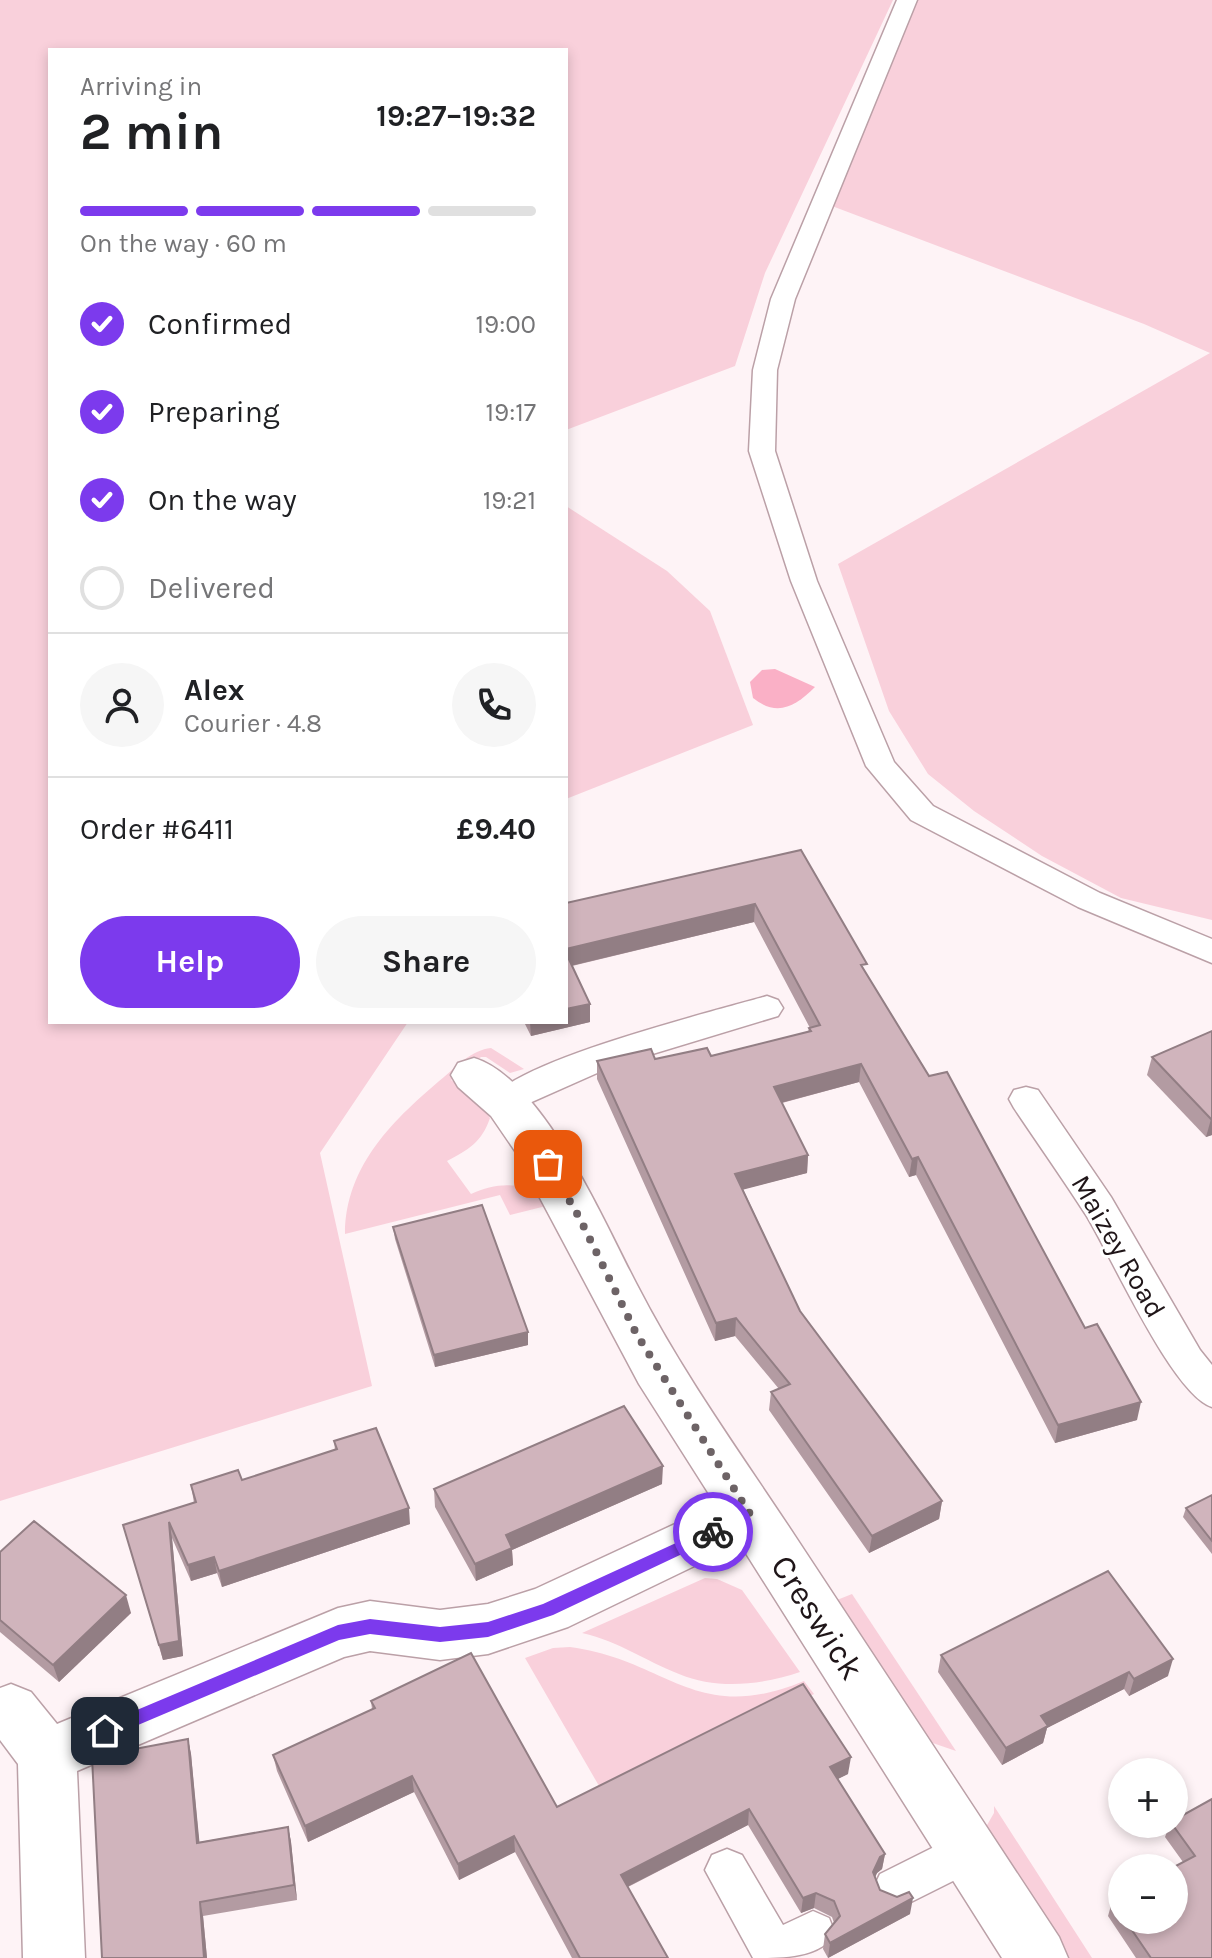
<!DOCTYPE html>
<html lang="en">
<head>
<meta charset="utf-8">
<style>
	:root { --surface:#fff; --page:#f6f6f6; --text:#202124; --muted:#757577; --line:#e0e0e0; --accent:#7c3aed }
	body { margin:0; font-family:Karla,sans-serif; background:var(--page); color:var(--text); height:100vh; display:flex; flex-direction:column; font-size:30px; white-space:nowrap }
	* { box-sizing:border-box; margin:0 }
	p { font-size:26px; color:var(--muted) }
	.icon { flex:none; width:44px; height:44px; fill:none; stroke:currentColor; stroke-width:2; stroke-linecap:round; stroke-linejoin:round }
	.map { position:relative; flex:1; overflow:hidden }
	.sheet { position:absolute; left:48px; top:48px; width:520px; height:976px; display:flex; flex-direction:column; background:var(--surface); border-radius:0px; box-shadow:0 4px 12px #0003 }
	.sheet>* { flex:none }
	.tools { position:absolute; left:1108px; top:1758px; display:grid; gap:16px }
	.tools a { display:grid; place-items:center; width:80px; height:80px; border-radius:50%; background:var(--surface); box-shadow:0 4px 12px #0003; font-size:40px }
	.pin { position:absolute; display:grid; place-items:center; width:68px; height:68px; color:#fff; margin:-34px; border-radius:16px; box-shadow:0 4px 12px #0006 }
	.courier { position:absolute; display:grid; place-items:center; width:80px; height:80px; margin:-40px; border:6px solid #7c3aed; border-radius:50%; background:#fff; color:#222; box-shadow:0 2px 10px #0007 }
	.headline em { font-style:normal; font-weight:700 }
	.headline div { display:flex; flex-direction:column-reverse }
	.headline { display:flex; align-items:center; justify-content:space-between; height:136px; padding:0 32px }
	h1 { font-size:52px; font-weight:700; line-height:60px }
	.bar { display:grid; grid-template-columns:repeat(4,1fr); gap:12px 8px; align-content:center; height:96px; padding:0 32px }
	.bar i { height:10px; border-radius:6px; background:var(--line) }
	.bar .active { background:var(--accent) }
	.bar p { grid-column:span 4 }
	.line { display:flex; align-items:center; gap:20px; padding:0 32px; border-top:2px solid var(--line) }
	.line div { flex:1 }
	.round { display:grid; place-items:center; flex:none; width:84px; height:84px; border-radius:42px; background:var(--page) }
	ol { padding:0 32px; list-style:none }
	li { display:flex; align-items:center; gap:24px; height:88px }
	li p { margin-inline-start:auto }
	li .icon { padding:8px; border-radius:50%; background:var(--accent); color:#fff; stroke-width:4 }
	li:last-child { color:var(--muted) }
	li i { width:44px; height:44px; border:4px solid var(--line); border-radius:50% }
	.primary-button { display:flex; gap:16px; margin-top:auto; padding:16px 32px }
	.primary-button a { flex:1; height:92px; border-radius:48px; background:var(--accent); color:#fff; font-size:32px; font-weight:700; line-height:92px; text-align:center }
	.primary-button a+a { background:var(--page); color:var(--text) }
	.map>svg:first-child { display:block }
	.green { fill:#f9d0db }
	.water { fill:#fab0c6 }
	.lines { fill:none; stroke-linecap:round; stroke-linejoin:round }
	.lane-casing { stroke:#bba0a7; stroke-width:3 }
	.street-casing { stroke:#bba0a7; stroke-width:3 }
	.lane { fill:#fff; fill-rule:evenodd }
	.street { fill:#fff; fill-rule:evenodd }
	.wall { fill:#b39ba2 }
	.shaded-wall { fill:#927e84 }
	.building { fill:#d0b4bc; stroke:#927e84; stroke-width:2 }
	.route { fill:#7c3aed }
	.done { stroke:#6d6366; stroke-width:8; stroke-dasharray:0 14.4 }
	.labels { text-anchor:middle; stroke-width:6; stroke-linejoin:round; paint-order:stroke }
	.street-label { font-size:28px; fill:#1f1518; stroke:#fff }
	.near-street-label { font-size:34px; fill:#1f1518; stroke:#fff }
</style>
</head>
<body>
<div class="map">
<svg width="1212" height="1958" viewBox="0 0 1212 1958">
	<rect width="100%" height="100%" fill="#fef3f6"/>
	<!-- green -->
	<g class="green">
		<polygon points="0,0 893,0 765,273 735,366 566,430 566,50 50,50 50,1022 408,1022 320,1153 372,1386 0,1501"/>
		<polygon points="913,0 1212,0 1212,920 1121,898 1042,856 974,811 928,774 889,711 838,564 1210,353 1144,324 824,203"/>
		<polygon points="566,506 667,571 710,611 753,725 566,799"/>
		<path d="M491,1048l33,21 -14,4 -24,-16h-5l-30,23 24,16 15,22c-8,24 -22,32 -43,43l24,33c29,-13 57,-13 79,11l-40,10 -10,-20 -155,39c0,-69 50,-116 99,-157 14,-12 28,-27 47,-29z"/>
		<path d="M705,1578l12,1 25,11 58,82c-38,13 -83,18 -121,2 -36,-14 -58,-32 -97,-41z"/>
		<polygon points="852,1594 956,1751 924,1740 832,1602"/>
		<path d="M570,1647c98,13 125,79 234,34l10,13 -208,104 -81,-140 28,-10z"/>
		<polygon points="994,1806 1092,1958 1067,1958 983,1832 994,1813"/>
	</g>
	<!-- water -->
	<path class="water" d="M775,669l40,18c-20,20 -38,30 -62,11l-3,-16 12,-12z"/>
	<g class="lines">
		<defs>
			<g id="lane">
				<polygon points="897,0 917,0 795,299 777,370 775,451 817,581 894,762 933,806 1100,893 1212,939 1212,963 1078,907 911,820 866,766 791,581 749,451 753,370 771,299"/>
				<path d="M767,996l11,4 5,8 -5,8 -165,50 -106,47 -12,-3 -5,-9c22,-40 226,-90 277,-105z"/>
				<path d="M1026,1087l12,3 73,107 89,153 12,15v42c-40,-13 -100,-150 -126,-192 -23,-36 -48,-71 -72,-107l-5,-9 5,-9z"/>
				<polygon points="968,1830 983,1836 990,1851 983,1866 895,1910 880,1904 873,1889 880,1874"/>
				<path d="M727,1849l15,6 41,70 30,-14 16,7 6,15c-14,25 -51,25 -82,25l-48,-88 7,-15z"/>
			</g>
			<path id="street" d="M474,1058c69,21 130,164 163,227 45,88 104,169 158,251 88,134 176,267 264,401l9,21h-66l-262,-414 -172,83 -80,27 -48,6 -70,-9 -26,6 -267,114 8,187h-62l-5,-194 -18,-24v-52l11,-4 20,8 26,32 281,-116 32,-7 70,9 48,-6 47,-15 181,-84 -77,-121 -124,-233 -24,-35 -33,-29 -7,-12 7,-12z"/>
		</defs>
		<!-- lane casing -->
		<use href="#lane" class="lane-casing"/>
		<!-- street casing -->
		<use href="#street" class="street-casing"/>
		<!-- lane -->
		<use href="#lane" class="lane"/>
		<!-- street -->
		<use href="#street" class="street"/>
	</g>
	<!-- wall -->
	<g class="wall">
		<polygon points="801,850 866,973 1085,1328 1137,1420 1055,1443 916,1175 909,1177 859,1082 782,1103 808,1155 807,1173 743,1189 800,1311 942,1501 939,1519 869,1553 769,1410 771,1392 779,1389 735,1336 715,1341 597,1079 597,1061 711,1056 808,1032 809,1028 810,1028 754,922 572,966 590,1004 590,1022 531,1036 524,1022 566,1022 566,903"/>
		<polygon points="1212,1031 1212,1135 1206,1137 1147,1075 1152,1057"/>
		<polygon points="393,1227 528,1345 435,1367 395,1239"/>
		<polygon points="334,1441 410,1524 222,1587 217,1573 191,1581 172,1538 183,1656 163,1660 123,1525 194,1503 191,1485 242,1480 335,1450"/>
		<polygon points="662,1484 512,1550 513,1565 476,1581 435,1507 434,1489"/>
		<polygon points="1212,1495 1212,1554 1183,1517 1186,1508"/>
		<polygon points="0,1552 131,1613 59,1682 0,1632"/>
		<polygon points="941,1655 1168,1676 1129,1696 1124,1689 1047,1728 1043,1743 1002,1765 938,1672"/>
		<polygon points="371,1701 557,1807 848,1774 837,1779 885,1854 882,1869 877,1873 875,1877 880,1890 910,1914 828,1958 823,1949 825,1934 834,1923 832,1917 814,1908 801,1913 748,1825 628,1887 668,1958 572,1958 515,1852 459,1880 414,1792 308,1842 277,1771 273,1755 372,1709"/>
		<polygon points="188,1739 191,1754 199,1842 288,1827 291,1842 297,1900 203,1916 207,1958 102,1958"/>
		<polygon points="1212,1799 1212,1958 1136,1958 1108,1916 1112,1902 1122,1896 1122,1920 1174,1920 1183,1862 1165,1837 1170,1824 1174,1824"/>
	</g>
	<!-- shaded-wall -->
	<g class="shaded-wall">
		<polygon points="755,904 754,922 566,967 566,949"/>
		<polygon points="590,1004 590,1022 531,1036 530,1022 566,1022 566,1009"/>
		<polygon points="861,1064 859,1082 773,1105 774,1087"/>
		<polygon points="1212,1118 1212,1135 1206,1137 1211,1119"/>
		<polygon points="808,1155 807,1173 734,1192 735,1174"/>
		<polygon points="918,1157 916,1175 909,1177 912,1159"/>
		<polygon points="736,1318 735,1336 715,1341 716,1323"/>
		<polygon points="528,1332 528,1345 435,1367 434,1355"/>
		<polygon points="1141,1402 1137,1420 1055,1443 1058,1425"/>
		<polygon points="663,1466 662,1484 512,1550 513,1565 476,1581 475,1564 506,1535"/>
		<polygon points="942,1501 939,1519 869,1553 872,1536"/>
		<polygon points="409,1508 410,1524 222,1587 219,1571"/>
		<polygon points="169,1522 172,1538 183,1656 163,1660 159,1645"/>
		<polygon points="214,1557 217,1573 191,1581 188,1565"/>
		<polygon points="126,1595 131,1613 59,1682 53,1665"/>
		<polygon points="1173,1659 1168,1676 1129,1696 1134,1679"/>
		<polygon points="1129,1672 1124,1689 1047,1728 1043,1743 1002,1765 1006,1748 1041,1716"/>
		<polygon points="188,1739 191,1754 201,1858 197,1843"/>
		<polygon points="851,1757 848,1774 828,1784 830,1767"/>
		<polygon points="412,1776 414,1792 308,1842 305,1826"/>
		<polygon points="749,1809 748,1825 621,1890 621,1875"/>
		<polygon points="288,1827 291,1842 297,1900 294,1885"/>
		<polygon points="514,1836 515,1852 459,1880 458,1864"/>
		<polygon points="885,1854 882,1869 877,1873 870,1888 873,1872 880,1857"/>
		<polygon points="816,1893 814,1908 801,1913 803,1898"/>
		<polygon points="913,1898 910,1914 828,1958 830,1943"/>
		<polygon points="200,1902 203,1916 207,1958 204,1958"/>
	</g>
	<!-- building -->
	<g class="building">
		<polygon points="801,850 867,964 861,965 929,1076 947,1072 1085,1328 1097,1324 1141,1402 1058,1425 918,1157 912,1159 861,1064 774,1087 808,1155 735,1174 800,1311 942,1501 872,1536 771,1392 790,1384 736,1318 716,1323 597,1061 651,1049 655,1059 707,1048 711,1056 811,1031 809,1028 820,1025 755,904 566,949 566,903"/>
		<polygon points="566,953 590,1004 566,1009"/>
		<polygon points="1212,1031 1212,1118 1211,1119 1152,1057"/>
		<polygon points="482,1205 528,1332 434,1355 393,1227"/>
		<polygon points="624,1406 663,1466 506,1535 512,1548 475,1564 434,1489"/>
		<polygon points="376,1428 409,1508 219,1571 214,1557 188,1565 169,1522 179,1641 159,1645 123,1525 196,1502 191,1485 238,1470 242,1480 337,1449 334,1441"/>
		<polygon points="1212,1495 1212,1541 1186,1508"/>
		<polygon points="34,1521 126,1595 53,1665 0,1620 0,1552"/>
		<polygon points="1108,1571 1173,1659 1134,1679 1129,1672 1041,1716 1048,1726 1006,1748 941,1655"/>
		<polygon points="471,1653 557,1807 803,1684 851,1757 830,1767 885,1854 880,1857 873,1872 880,1890 897,1897 909,1892 913,1898 830,1943 825,1934 840,1916 834,1901 816,1893 803,1898 749,1809 621,1875 668,1958 580,1958 514,1836 458,1864 412,1776 305,1826 273,1755 375,1708 371,1701"/>
		<polygon points="188,1739 197,1843 288,1827 294,1885 200,1902 204,1958 102,1958 92,1757"/>
		<polygon points="1212,1799 1212,1958 1151,1958 1125,1920 1174,1920 1174,1868 1172,1868 1195,1856 1172,1824 1174,1824 1174,1820"/>
		<polygon points="1122,1896 1122,1916 1112,1902"/>
	</g>
	<!-- route -->
	<polygon class="route" points="713,1526 721,1532 718,1537 553,1615 488,1637 440,1642 370,1634 339,1640 105,1739 97,1731 99,1726 338,1625 370,1619 440,1627 488,1622 543,1604"/>
	<g class="lines">
		<!-- done -->
		<polyline class="done" points="548,1164 579,1217 637,1335 750,1514 713,1532"/>
	</g>
	<g class="labels">
		<!-- street labels -->
		<g class="street-label">
			<text transform="translate(1119 1246) rotate(60)" y="10">Maizey Road</text>
		</g>
		<!-- near-street labels -->
		<g class="near-street-label">
			<text transform="translate(818 1617) rotate(57)" y="12">Creswick</text>
		</g>
	</g>
</svg>
<div class="tools">
<a>+</a>
<a>−</a>
</div>
<div class="pin" style="left:548px;top:1164px;background:#ea580c"><svg class="icon" aria-label="bag" viewBox="0 0 24 24"><path d="M5 8h14l-1 12H6zM9 8a3 3 0 0 1 6 0"/></svg></div>
<div class="pin" style="left:105px;top:1731px;background:#1f2937"><svg class="icon" aria-label="home" viewBox="0 0 24 24"><path d="M3 11l9-7 9 7M6 9v11h12V9"/></svg></div>
<div class="courier" style="left:713px;top:1532px"><svg class="icon" aria-label="bike" viewBox="0 0 24 24"><circle cx="6" cy="16" r="4"/><circle cx="18" cy="16" r="4"/><path d="M6 16l4-8h5l3 8M10 8l3 8H6M13 5h3"/></svg></div>
<section class="sheet">
<div class="headline"><div><h1>2 min</h1><p>Arriving in</p></div><em>19:27–19:32</em></div>
<div class="bar"><i class="active"></i><i class="active"></i><i class="active"></i><i></i><p>On the way · 60 m</p></div>
<ol>
<li><svg class="icon" aria-label="check" viewBox="0 0 24 24"><path d="M5 12l5 5 9-10"/></svg>Confirmed<p>19:00</p></li>
<li><svg class="icon" aria-label="check" viewBox="0 0 24 24"><path d="M5 12l5 5 9-10"/></svg>Preparing<p>19:17</p></li>
<li><svg class="icon" aria-label="check" viewBox="0 0 24 24"><path d="M5 12l5 5 9-10"/></svg>On the way<p>19:21</p></li>
<li><i></i>Delivered</li>
</ol>
<div class="line" style="height:144px"><a class="round"><svg class="icon" aria-label="person" viewBox="0 0 24 24"><circle cx="12" cy="8" r="4"/><path d="M4 21q1-7 8-7t8 7"/></svg></a><div><b>Alex</b><p>Courier · 4.8</p></div><a class="round"><svg class="icon" aria-label="phone" viewBox="0 0 24 24"><path d="M5 4h4l2 5-3 2q2 4 5 5l2-3 5 2v4C11 20 4 13 5 4z"/></svg></a></div>
<div class="line" style="height:104px"><div>Order #6411</div><b>£9.40</b></div>
<div class="primary-button"><a>Help</a><a>Share</a></div>
</section>
</div>
</body>
</html>
